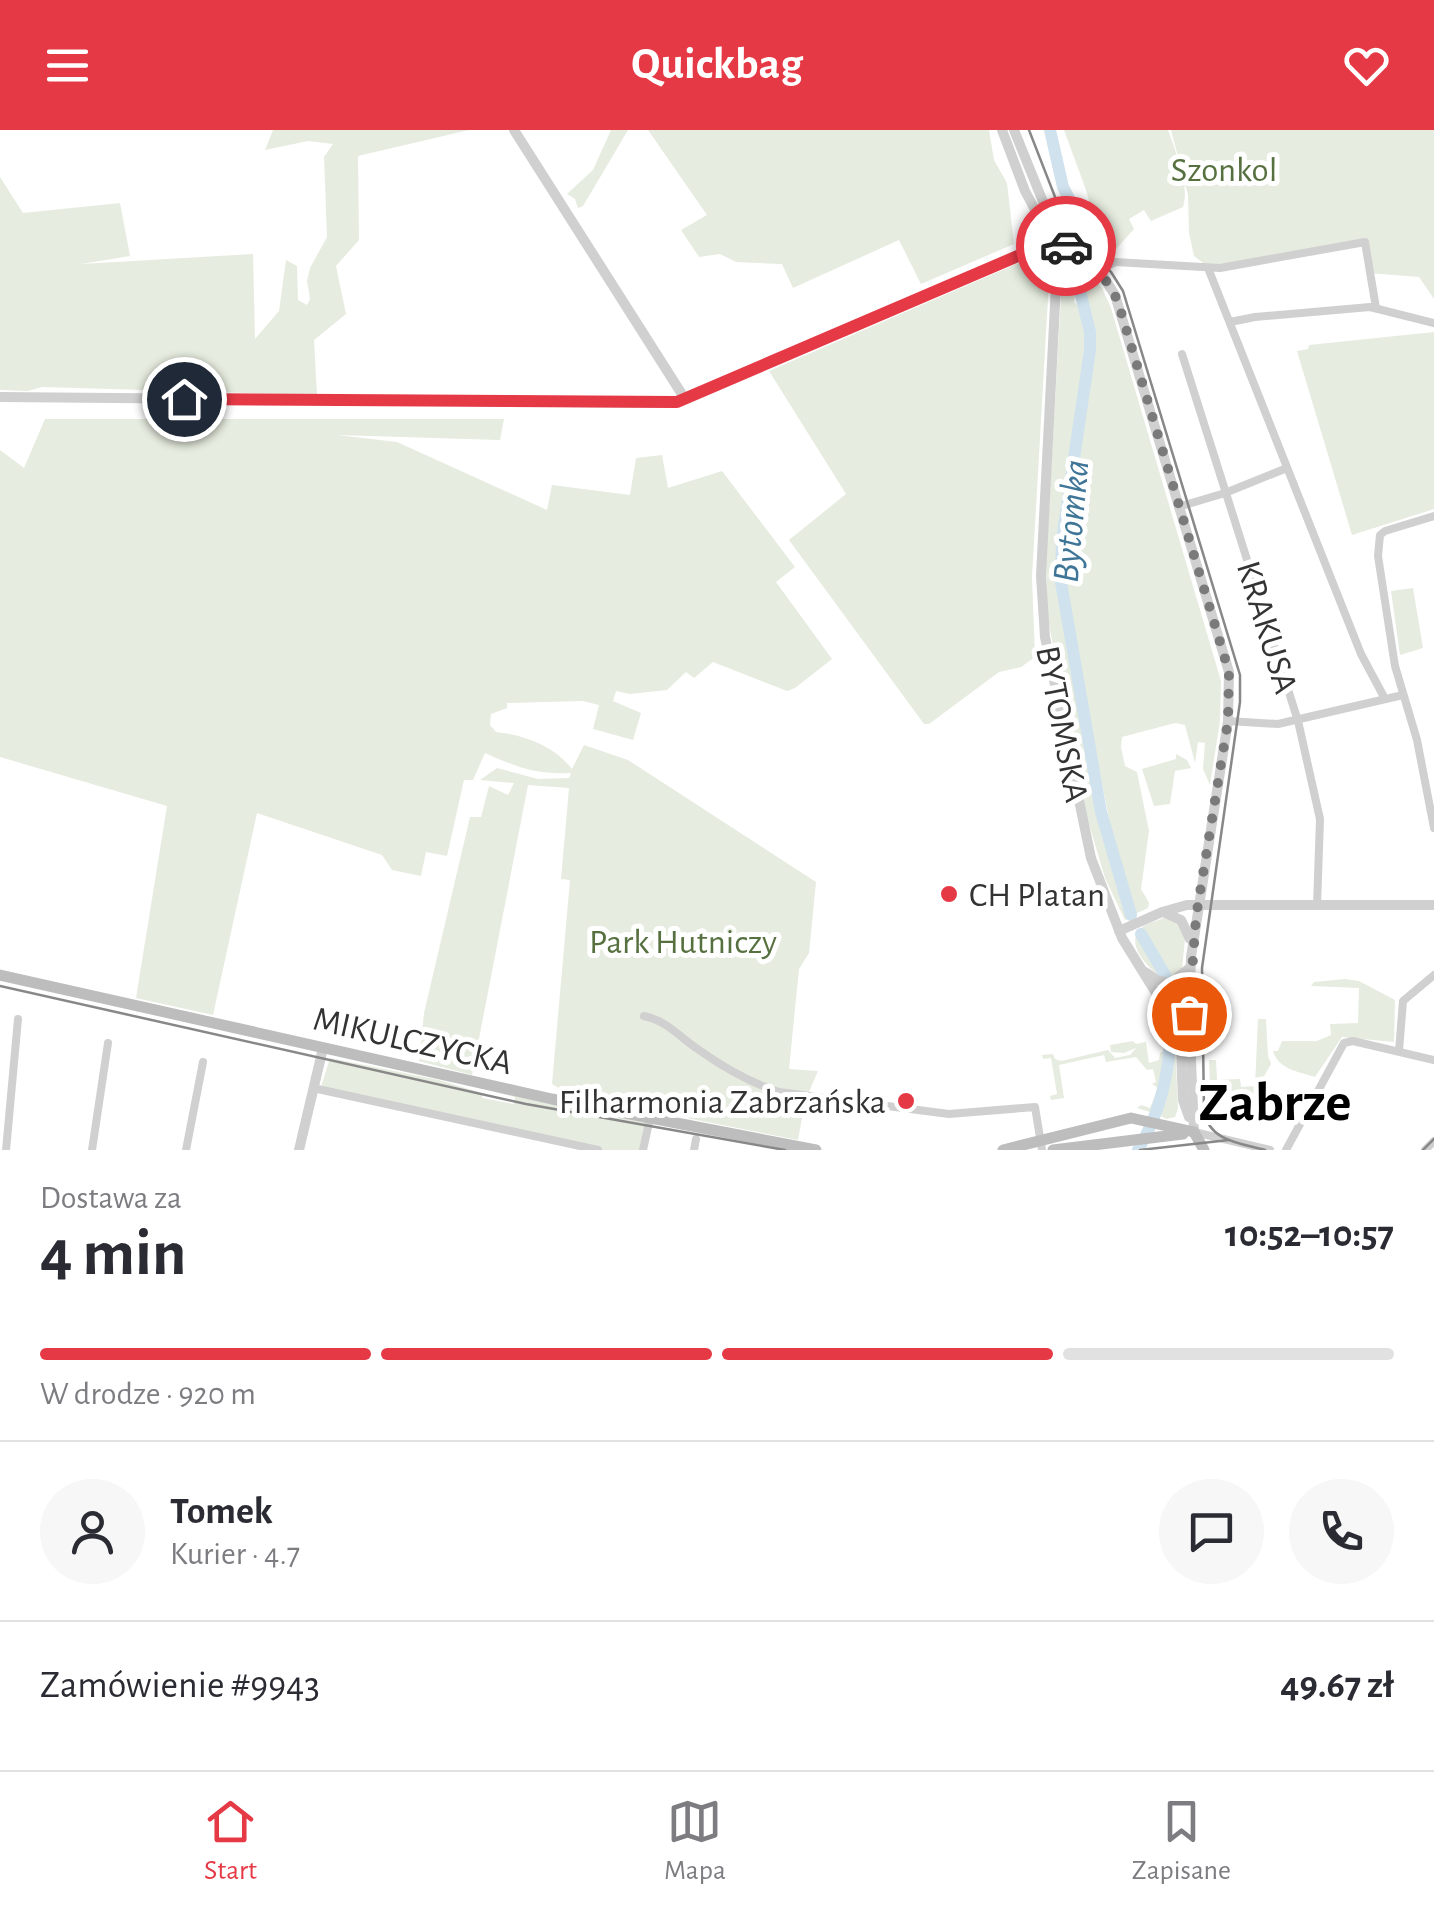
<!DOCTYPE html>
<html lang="pl">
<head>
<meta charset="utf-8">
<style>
	:root { --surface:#fff; --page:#f7f7f7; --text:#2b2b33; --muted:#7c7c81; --line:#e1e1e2; --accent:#e63946 }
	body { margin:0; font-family:"Alegreya Sans",sans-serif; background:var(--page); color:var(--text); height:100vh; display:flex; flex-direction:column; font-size:38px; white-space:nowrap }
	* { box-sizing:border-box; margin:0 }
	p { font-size:32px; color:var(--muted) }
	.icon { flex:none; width:55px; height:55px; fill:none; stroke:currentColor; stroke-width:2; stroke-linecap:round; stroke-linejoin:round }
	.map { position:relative; height:1020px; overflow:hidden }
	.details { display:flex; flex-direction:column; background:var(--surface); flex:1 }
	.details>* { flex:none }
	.pin { position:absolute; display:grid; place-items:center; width:85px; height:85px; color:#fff; margin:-42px; border:5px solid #fff; border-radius:50%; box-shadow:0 2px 10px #0007 }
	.courier { position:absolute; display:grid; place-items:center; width:100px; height:100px; margin:-50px; border:8px solid #e63946; border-radius:50%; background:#fff; color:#222; box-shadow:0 2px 12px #0007 }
	.summary em { font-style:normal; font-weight:600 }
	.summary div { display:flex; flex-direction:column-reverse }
	.summary { display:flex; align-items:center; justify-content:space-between; height:170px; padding:0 40px }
	h1 { font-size:65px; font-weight:600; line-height:75px }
	.bar { display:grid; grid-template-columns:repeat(4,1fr); gap:15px 10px; align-content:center; height:120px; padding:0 40px }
	.bar i { height:12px; border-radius:8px; background:var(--line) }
	.bar .on { background:var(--accent) }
	.bar p { grid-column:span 4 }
	.line { display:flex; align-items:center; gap:25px; padding:0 40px; border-top:2px solid var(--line) }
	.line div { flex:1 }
	.round { display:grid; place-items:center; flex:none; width:105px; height:105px; border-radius:52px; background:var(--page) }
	header { display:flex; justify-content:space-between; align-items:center; height:130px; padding:0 40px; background:var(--accent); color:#fff; font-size:45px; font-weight:600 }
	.tabs { display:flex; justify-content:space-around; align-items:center; height:140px; border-top:2px solid var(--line); background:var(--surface); font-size:28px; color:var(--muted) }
	.tabs a { display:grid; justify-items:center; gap:5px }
	.tabs .on { color:var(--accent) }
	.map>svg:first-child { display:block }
	.green { fill:#e6ecdf }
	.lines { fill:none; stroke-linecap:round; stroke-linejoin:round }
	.river { stroke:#cfe2ee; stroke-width:12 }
	.minor { stroke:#d0d0d0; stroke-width:8 }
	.tertiary { stroke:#d0d0d0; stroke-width:10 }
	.secondary { stroke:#bdbdbd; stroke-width:11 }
	.tram { stroke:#888; stroke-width:2.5 }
	.done { stroke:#7a7a7a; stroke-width:10; stroke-dasharray:0 18 }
	.route { stroke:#e63946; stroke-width:12 }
	.poi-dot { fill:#e63946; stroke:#fff; stroke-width:4 }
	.labels { text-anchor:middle; stroke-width:10; stroke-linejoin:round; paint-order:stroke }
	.park-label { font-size:35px; fill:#56703f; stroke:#fff }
	.street-label { font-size:35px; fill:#333; stroke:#fff }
	.poi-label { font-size:35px; fill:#333; stroke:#fff; text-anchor:start }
	.water-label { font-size:38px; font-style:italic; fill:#3f7597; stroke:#fff }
	.town-label { font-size:55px; font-weight:bold; fill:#000; stroke:#fff }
</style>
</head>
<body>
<header><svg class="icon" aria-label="menu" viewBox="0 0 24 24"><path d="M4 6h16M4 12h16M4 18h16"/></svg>Quickbag<svg class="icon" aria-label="heart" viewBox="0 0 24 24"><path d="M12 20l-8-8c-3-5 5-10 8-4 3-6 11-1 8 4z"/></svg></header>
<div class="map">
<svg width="1434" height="1020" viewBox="0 0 1434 1020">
	<rect width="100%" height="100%" fill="#fff"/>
	<!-- green -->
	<g class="green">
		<polygon points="273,0 469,0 358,26 359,110 336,136 346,184 314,210 317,265 42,257 28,261 0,260 0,47 23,83 120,73 130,126 81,134 253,124 255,209 279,181 286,130 297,136 298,170 307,175 310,169 307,151 310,138 327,107 324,27 333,14 308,11 265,20"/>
		<polygon points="611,0 628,0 583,76 578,78 575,69 567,64 593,40"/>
		<polygon points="648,0 989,0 994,30 1007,53 1014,114 921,154 899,110 793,158 782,134 736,132 720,124 699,127 681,100 707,85"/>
		<path d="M1064,0h104c8,23 22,54 15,77l-32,14 -7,-11 -15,9 5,10 -28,31 -20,-70z"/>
		<polygon points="1171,0 1434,0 1434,169 1419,147 1368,143 1363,111 1211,139 1194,126 1189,103 1188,65"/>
		<polygon points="1028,129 1046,134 1049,151 1032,447 1035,527 1021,537 999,542 929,594 924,594 789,410 846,364 769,241"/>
		<polygon points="1075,133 1079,135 1074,172 1082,180 1087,216 1057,435 1061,481 1105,710 1129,788 1125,790 1105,748 1084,677 1047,484 1046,432 1062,149 1067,136"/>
		<path d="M1087,142l15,16 9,20 110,373 -1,40 -10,64 -7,-16 2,-26 -7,-1 -3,21 -10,-38 -10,-2 -53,14 -1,10 4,19 12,6 12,59 -8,58 8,14 -1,5 -13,6 -21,-69 -50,-259 2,-42 30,-196c-2,-31 -15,-46 -9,-76z"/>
		<polygon points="1434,202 1434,379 1352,405 1297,221 1308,219 1309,215"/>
		<path d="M45,289h459l-4,21 -163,-5 60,7 150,68 5,-25 78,10 6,-37 26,-3 6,33 54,-17 73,96 -19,15 56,77 -37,29 -8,3 -74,-29 -19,16 -8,-6 -19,18 -37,4 -14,-3 -3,10 28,12 -8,27 -40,-11 6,-24 -16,-4 -76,2v5l-16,6 -1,11 6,7c29,3 58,14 76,37l12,-24 44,15 188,122 -7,71 -10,16 -10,100 29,2 -13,30 -7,39 -228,-45 -18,-11 18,-204 -9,-1 8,-91 -41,-3 -56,290 -53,-14 5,-48 46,-196h11l8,-31 19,9 6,-12 -34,-3 17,-12 41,11 31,-1 2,-5c-34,2 -55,-6 -86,-20l-12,27h-9l-17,76 -21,-4 -5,24 -29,-6 -10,-15 -125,-42 -44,202 -77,-17 31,-192 -167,-49v-307l24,18z"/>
		<polygon points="1413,458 1423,518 1400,525 1391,461"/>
		<polygon points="1176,624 1187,630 1191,638 1175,641 1170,674 1154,676 1142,639 1176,629"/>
		<path d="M1164,788l12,3 9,18 -3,31 -16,10c-14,-8 -43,-35 -25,-52 6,-5 15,-7 23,-10z"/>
		<path d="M1345,849l14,2 36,19 -1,42 -52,-5 -27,40c-16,-5 -37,-8 -42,-26h5l4,-10h35l14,-6 -1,-11 28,-1 1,-35 -48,-2 3,-4z"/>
		<polygon points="1258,889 1266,889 1268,926 1271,934 1254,964 1222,965 1217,953 1210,953 1209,930 1216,930 1217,950 1240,949 1241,957 1255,956"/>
		<polygon points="1133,911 1136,914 1146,912 1149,933 1159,930 1160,923 1166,919 1164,912 1175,912 1178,978 1175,987 1166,989 1161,986 1169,951 1173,915 1168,915 1162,959 1153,983 1137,978 1141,975 1150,978 1158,958 1152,954 1156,952 1153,939 1147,940 1136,927 1106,932 1104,925 1059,935 1064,968 1051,970 1050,966 1057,964 1051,928 1043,929 1042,925 1053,924 1055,929 1061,931 1108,920 1115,928 1130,925 1136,918 1124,923 1111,922 1110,915"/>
		<polygon points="330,928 439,950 482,963 482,968 514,974 515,967 490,961 645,992 641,1020 599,1020 320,960"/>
	</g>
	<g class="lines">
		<!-- river -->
		<g class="river">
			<polyline points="1050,0 1063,57 1089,108 1079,157 1090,202 1090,220 1062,410 1061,452 1101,682 1131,785"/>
			<polyline points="1141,804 1165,845"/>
			<polyline points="1167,859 1168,862"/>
			<path d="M1138,1020c20,-34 29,-67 32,-106"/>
		</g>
		<!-- minor -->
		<g class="minor">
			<polyline points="1208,138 1361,524 1384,567"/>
			<polyline points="1098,141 1115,132 1220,138 1365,112 1376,178"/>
			<polyline points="1230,192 1255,187 1370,177 1434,193"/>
			<polyline points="1182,224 1298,591 1320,689 1317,776"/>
			<polyline points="1178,377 1225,363 1287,338"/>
			<polyline points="1434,386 1385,401 1380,405 1378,426 1395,536 1417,610 1434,698"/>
			<polyline points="1228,591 1278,594 1403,565"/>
			<path d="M644,886c24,5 35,21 55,34 24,17 52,33 80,42l170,22 86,-7 7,43"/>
			<polyline points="1399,921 1403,871 1434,845"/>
			<polyline points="313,958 598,1020"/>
			<polyline points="1194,1002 1270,1020"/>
			<polyline points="6,1020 18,889"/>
			<polyline points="92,1020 108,913"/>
			<polyline points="186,1020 203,932"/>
			<polyline points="643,1020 650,988"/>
			<polyline points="694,1020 696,1009"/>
			<polyline points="1286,1020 1344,913 1353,911 1434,930"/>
			<polyline points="1425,1020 1434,1011"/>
		</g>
		<!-- tertiary -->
		<g class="tertiary">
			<polyline points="514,0 685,269"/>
			<polyline points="1002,0 1025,61 1048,104 1057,136 1041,446 1045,507 1091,728 1122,808 1174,892 1181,919 1183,970 1189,987"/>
			<polyline points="1014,0 1050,89 1104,148 1115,165 1229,542 1228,591 1191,827 1189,883 1194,1002"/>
			<polyline points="0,267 667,273 685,269 1051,112"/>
			<polyline points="1163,782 1181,790 1190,809"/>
			<polyline points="1119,801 1162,782 1187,775 1434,775"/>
			<polyline points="1145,842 1157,850 1170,853 1190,838"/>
			<polyline points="299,1020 323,918"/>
		</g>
		<!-- secondary -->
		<g class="secondary">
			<polyline points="0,845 552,969 816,1020"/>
			<polyline points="1194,1002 1204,1020"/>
			<polyline points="1003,1020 1131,988 1194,1002"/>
			<polyline points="1053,1020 1183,1004"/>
		</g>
		<!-- tram -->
		<g class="tram">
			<path d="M1029,0l35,90 47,52 12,19 117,384v27l-38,266 2,143c5,30 35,32 61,39"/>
			<polyline points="0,856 526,974 785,1020"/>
			<polyline points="1140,1020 1229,1010"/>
			<polyline points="1423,1020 1434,1009"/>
		</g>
	</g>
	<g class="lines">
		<!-- done -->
		<path class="done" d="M1066,116c23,11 42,33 52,56l111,370 -1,49 -32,196 -7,97"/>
		<!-- route -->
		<polyline class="route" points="184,269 677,272 1034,119 1052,112 1066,116"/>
	</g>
	<!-- markers -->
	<g class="poi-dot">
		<circle cx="949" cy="764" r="10"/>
		<circle cx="906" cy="971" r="10"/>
	</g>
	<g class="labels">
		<!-- park labels -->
		<g class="park-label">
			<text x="1224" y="51">Szonkol</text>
			<text x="683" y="823">Park Hutniczy</text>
		</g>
		<!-- street labels -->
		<g class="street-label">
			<text transform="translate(1268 497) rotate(73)" y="12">KRAKUSA</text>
			<text transform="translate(1063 594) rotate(79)" y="12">BYTOMSKA</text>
			<text transform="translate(413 910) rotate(13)" y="12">MIKULCZYCKA</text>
		</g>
		<!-- poi labels -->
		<g class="poi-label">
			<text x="969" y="776">CH Platan</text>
			<text x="886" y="983" text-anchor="end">Filharmonia Zabrzańska</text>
		</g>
		<!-- water labels -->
		<g class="water-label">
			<text transform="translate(1070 391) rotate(-85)" y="13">Bytomka</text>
		</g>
		<!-- town labels -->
		<g class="town-label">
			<text x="1275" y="990">Zabrze</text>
		</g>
	</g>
</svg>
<div class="pin" style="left:1189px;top:884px;background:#ea580c"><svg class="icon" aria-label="bag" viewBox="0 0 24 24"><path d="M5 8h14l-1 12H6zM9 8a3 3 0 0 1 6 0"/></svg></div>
<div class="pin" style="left:184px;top:269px;background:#1f2937"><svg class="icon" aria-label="home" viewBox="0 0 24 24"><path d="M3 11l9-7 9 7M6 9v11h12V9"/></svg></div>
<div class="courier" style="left:1066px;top:116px"><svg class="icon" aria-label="car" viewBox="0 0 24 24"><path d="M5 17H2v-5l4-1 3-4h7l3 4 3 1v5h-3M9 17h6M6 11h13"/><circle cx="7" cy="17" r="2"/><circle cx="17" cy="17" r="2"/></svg></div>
</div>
<section class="details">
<div class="summary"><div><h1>4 min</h1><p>Dostawa za</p></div><em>10:52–10:57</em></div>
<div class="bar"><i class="on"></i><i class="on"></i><i class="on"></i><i></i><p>W drodze · 920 m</p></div>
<div class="line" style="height:180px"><a class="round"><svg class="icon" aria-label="person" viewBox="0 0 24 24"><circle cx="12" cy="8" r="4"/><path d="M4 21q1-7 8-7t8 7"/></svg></a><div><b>Tomek</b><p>Kurier · 4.7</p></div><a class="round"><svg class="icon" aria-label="chat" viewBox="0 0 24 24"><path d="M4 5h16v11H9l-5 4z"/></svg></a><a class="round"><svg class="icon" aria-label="phone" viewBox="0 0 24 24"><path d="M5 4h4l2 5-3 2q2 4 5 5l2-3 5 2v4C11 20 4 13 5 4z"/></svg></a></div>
<div class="line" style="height:130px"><div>Zamówienie #9943</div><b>49.67 zł</b></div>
</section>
<nav class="tabs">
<a class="on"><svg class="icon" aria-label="home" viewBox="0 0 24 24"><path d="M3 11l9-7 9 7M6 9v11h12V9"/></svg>Start</a>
<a><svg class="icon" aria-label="map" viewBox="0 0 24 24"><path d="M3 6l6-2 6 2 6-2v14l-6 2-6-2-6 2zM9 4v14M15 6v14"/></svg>Mapa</a>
<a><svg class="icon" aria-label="saved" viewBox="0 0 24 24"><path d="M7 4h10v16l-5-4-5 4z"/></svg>Zapisane</a>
</nav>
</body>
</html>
